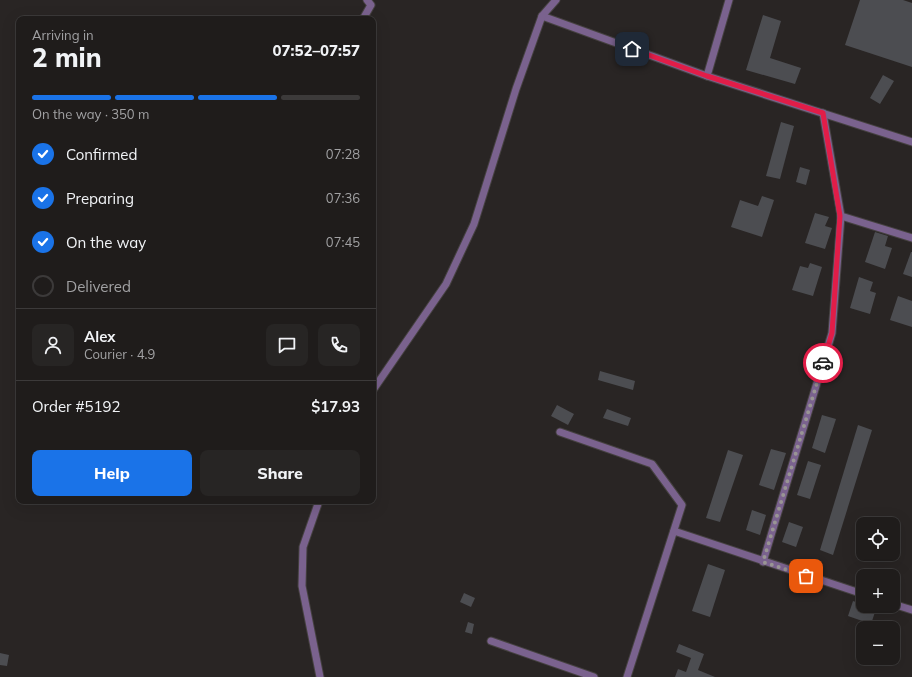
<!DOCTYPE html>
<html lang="en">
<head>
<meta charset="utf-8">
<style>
	:root { --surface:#1f1c1b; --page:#272524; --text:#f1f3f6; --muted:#a1a1a3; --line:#3c3a3a; --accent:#1a73e8 }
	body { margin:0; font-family:Mulish,sans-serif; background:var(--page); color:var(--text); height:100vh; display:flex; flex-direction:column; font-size:15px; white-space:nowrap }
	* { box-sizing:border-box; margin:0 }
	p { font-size:13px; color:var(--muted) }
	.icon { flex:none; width:22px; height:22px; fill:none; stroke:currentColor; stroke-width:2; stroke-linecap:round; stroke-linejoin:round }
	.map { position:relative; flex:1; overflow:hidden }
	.details { position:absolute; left:16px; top:16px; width:360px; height:488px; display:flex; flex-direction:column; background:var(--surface); border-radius:8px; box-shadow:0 4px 16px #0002,0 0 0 1px var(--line) }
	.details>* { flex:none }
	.fabs { position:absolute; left:856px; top:517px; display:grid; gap:8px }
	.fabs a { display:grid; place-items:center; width:44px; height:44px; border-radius:8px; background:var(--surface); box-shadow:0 4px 16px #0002,0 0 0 1px var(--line); font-size:20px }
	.pin { position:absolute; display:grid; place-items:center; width:34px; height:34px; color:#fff; margin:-17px; border-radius:8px; box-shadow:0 2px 6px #0006 }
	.courier { position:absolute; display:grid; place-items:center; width:40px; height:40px; margin:-20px; border:3px solid #e11d48; border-radius:50%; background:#fff; color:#222; box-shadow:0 1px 5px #0007 }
	.overview em { font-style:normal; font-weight:800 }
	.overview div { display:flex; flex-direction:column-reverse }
	.overview { display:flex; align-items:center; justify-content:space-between; height:68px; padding:0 16px }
	h1 { font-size:26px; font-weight:800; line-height:30px }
	.bar { display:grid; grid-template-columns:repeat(4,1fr); gap:6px 4px; align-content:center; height:48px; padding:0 16px }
	.bar i { height:5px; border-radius:3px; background:var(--line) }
	.bar .on { background:var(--accent) }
	.bar p { grid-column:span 4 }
	.line { display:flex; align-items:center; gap:10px; padding:0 16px; border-top:1px solid var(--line) }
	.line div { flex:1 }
	.round { display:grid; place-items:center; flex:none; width:42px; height:42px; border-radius:8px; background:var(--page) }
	ol { padding:0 16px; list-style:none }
	li { display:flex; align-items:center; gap:12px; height:44px }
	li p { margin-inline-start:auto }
	li .icon { padding:4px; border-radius:50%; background:var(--accent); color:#fff; stroke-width:4 }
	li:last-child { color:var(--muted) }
	li i { width:22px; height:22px; border:2px solid var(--line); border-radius:50% }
	.action { display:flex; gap:8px; margin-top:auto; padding:8px 16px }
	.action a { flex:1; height:46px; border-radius:8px; background:var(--accent); color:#fff; font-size:16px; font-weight:800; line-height:46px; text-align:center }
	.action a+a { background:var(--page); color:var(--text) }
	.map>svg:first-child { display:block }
	.building { fill:#4c4d51 }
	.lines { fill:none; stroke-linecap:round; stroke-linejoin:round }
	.street-casing { stroke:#454140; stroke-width:9 }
	.street { stroke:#7a628e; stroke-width:7 }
	.done { stroke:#999594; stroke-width:4; stroke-dasharray:0 7.2 }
	.route { stroke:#e11d48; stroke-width:5 }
</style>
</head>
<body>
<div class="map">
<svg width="912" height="677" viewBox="0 0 912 677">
	<rect width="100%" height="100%" fill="#292524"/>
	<!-- building -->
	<g class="building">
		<polygon points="860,0 903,0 912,3 912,67 845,45"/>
		<polygon points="763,15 781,21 770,58 801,68 795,84 746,70"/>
		<polygon points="883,75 894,81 880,104 870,98"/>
		<polygon points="781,122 794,126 780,179 766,176"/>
		<polygon points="800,167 810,170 806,185 796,182"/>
		<polygon points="762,196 774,200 762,237 731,227 740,200 758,206"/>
		<polygon points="815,213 829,217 825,226 832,228 825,249 805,243"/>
		<polygon points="875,232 888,236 885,246 892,248 885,269 865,262"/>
		<polygon points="911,252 912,252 912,277 903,274"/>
		<polygon points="810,263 822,267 813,296 792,290 800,266 808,268"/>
		<polygon points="859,277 873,282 870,291 876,293 870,314 850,308"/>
		<polygon points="898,296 912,301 912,327 890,320"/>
		<polygon points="600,371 635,381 633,390 598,380"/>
		<polygon points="557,405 574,414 568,425 551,416"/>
		<polygon points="607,409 631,418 628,426 603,418"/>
		<polygon points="822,415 836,419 825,453 812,448"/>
		<polygon points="858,425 872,430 833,555 820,550"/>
		<polygon points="771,449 786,453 774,490 759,485"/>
		<polygon points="728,450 743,455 720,522 706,518"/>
		<polygon points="808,461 821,465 810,499 797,495"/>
		<polygon points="752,510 766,515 760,535 746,530"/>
		<polygon points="789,522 803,527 796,547 782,542"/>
		<polygon points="708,564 725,570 710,617 692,611"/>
		<polygon points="464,593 475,598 471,607 460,602"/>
		<polygon points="853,601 876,609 871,624 848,616"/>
		<polygon points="468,622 474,624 472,634 465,632"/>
		<polygon points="679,644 704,654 698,670 715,677 675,677 678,669 686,672 691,658 676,652"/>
		<polygon points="0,653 9,655 7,666 0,665"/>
	</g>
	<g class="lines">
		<defs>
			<g id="street">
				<polyline points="729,0 707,76 912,142"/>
				<polyline points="542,16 707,76"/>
				<polyline points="363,19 371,5 367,0"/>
				<polyline points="841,216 912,238"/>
				<polyline points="373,390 446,284 474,224 516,89 542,16 556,0"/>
				<polyline points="560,432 652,464 682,505 627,677"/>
				<polyline points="319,501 303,547 302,586 320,677"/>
				<polyline points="674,531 863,594"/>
				<polyline points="763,562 832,333 841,216 823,113"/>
				<polyline points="893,604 912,610"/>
				<polyline points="491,641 594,677"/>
			</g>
		</defs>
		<!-- street casing -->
		<use href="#street" class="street-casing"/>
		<!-- street -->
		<use href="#street" class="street"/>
	</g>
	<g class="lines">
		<!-- done -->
		<polyline class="done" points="806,576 763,562 823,363"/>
		<!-- route -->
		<polyline class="route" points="632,49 707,76 823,113 840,216 832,333 823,363"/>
	</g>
</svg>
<div class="fabs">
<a><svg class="icon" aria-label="locate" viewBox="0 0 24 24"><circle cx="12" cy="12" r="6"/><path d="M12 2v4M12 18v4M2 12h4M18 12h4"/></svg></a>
<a>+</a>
<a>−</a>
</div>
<div class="pin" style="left:806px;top:576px;background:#ea580c"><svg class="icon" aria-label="bag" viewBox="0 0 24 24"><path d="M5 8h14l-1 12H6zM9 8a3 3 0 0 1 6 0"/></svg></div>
<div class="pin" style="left:632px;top:49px;background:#1f2937"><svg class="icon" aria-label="home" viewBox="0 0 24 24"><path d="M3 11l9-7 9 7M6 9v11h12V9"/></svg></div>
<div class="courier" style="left:823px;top:363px"><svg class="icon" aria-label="car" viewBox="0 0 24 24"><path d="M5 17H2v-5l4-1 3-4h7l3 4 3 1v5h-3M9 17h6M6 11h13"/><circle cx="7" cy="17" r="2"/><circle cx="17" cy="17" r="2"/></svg></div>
<section class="details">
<div class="overview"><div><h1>2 min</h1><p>Arriving in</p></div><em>07:52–07:57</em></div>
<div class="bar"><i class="on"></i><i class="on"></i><i class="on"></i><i></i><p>On the way · 350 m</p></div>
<ol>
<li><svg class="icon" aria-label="check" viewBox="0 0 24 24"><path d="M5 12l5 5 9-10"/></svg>Confirmed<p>07:28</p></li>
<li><svg class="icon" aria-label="check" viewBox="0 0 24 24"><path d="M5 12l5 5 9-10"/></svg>Preparing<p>07:36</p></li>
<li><svg class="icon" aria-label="check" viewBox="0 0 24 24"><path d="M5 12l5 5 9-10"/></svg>On the way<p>07:45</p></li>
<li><i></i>Delivered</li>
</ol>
<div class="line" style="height:72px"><a class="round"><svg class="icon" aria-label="person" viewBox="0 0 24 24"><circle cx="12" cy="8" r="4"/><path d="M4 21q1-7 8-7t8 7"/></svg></a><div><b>Alex</b><p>Courier · 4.9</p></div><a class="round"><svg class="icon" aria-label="chat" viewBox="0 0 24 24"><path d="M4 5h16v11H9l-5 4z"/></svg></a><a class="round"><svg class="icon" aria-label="phone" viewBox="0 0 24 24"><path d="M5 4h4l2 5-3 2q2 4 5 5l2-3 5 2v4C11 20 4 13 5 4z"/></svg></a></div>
<div class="line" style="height:52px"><div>Order #5192</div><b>$17.93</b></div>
<div class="action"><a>Help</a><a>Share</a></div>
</section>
</div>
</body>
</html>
